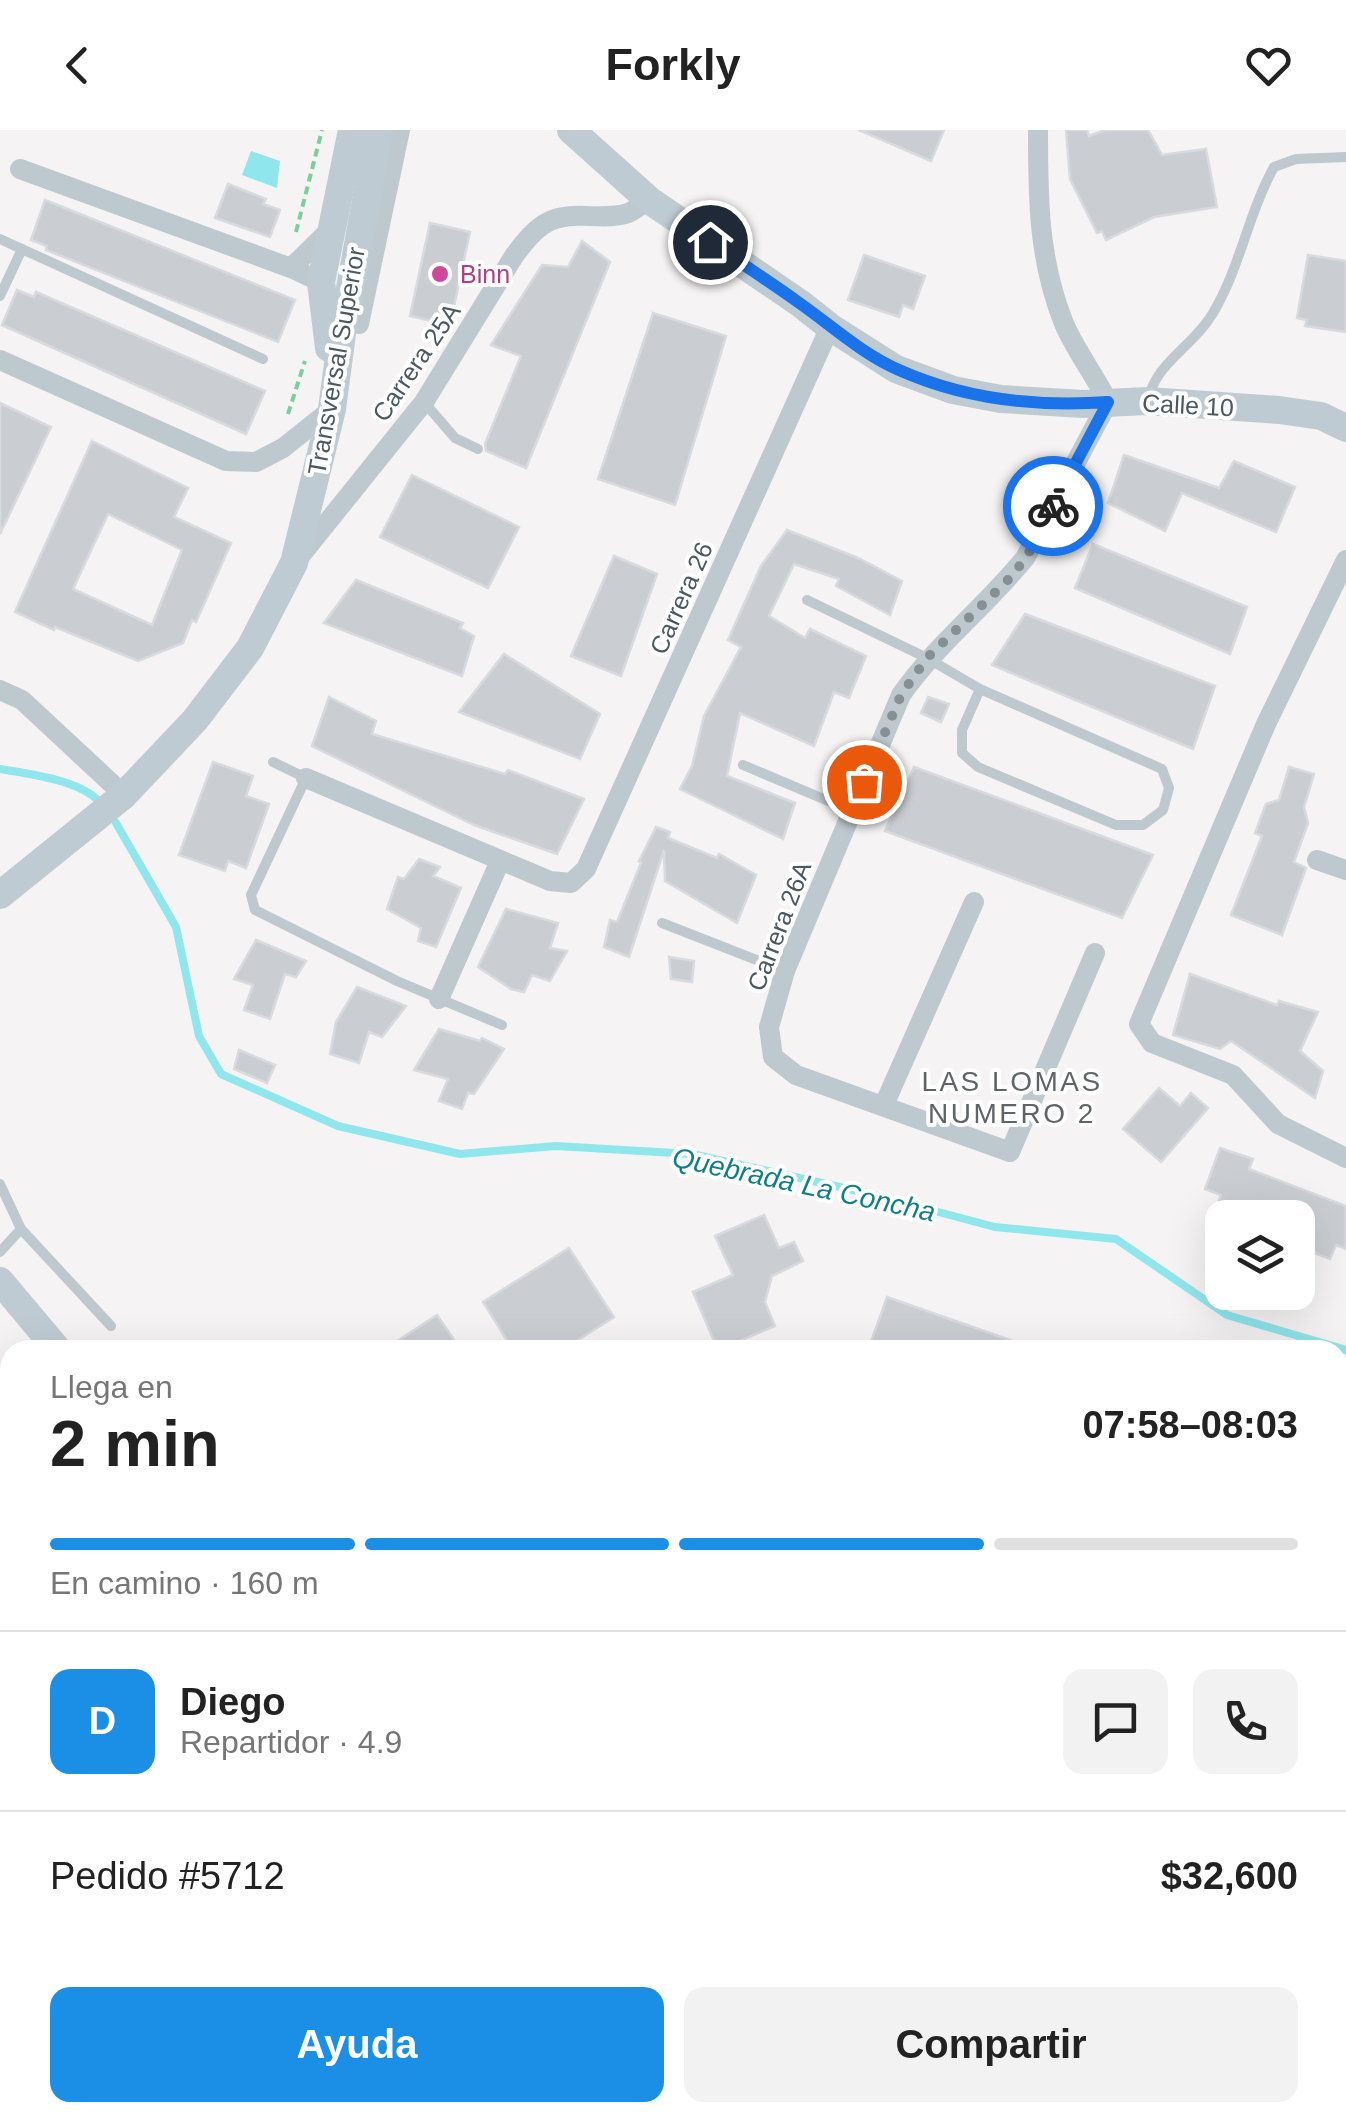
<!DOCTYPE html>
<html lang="es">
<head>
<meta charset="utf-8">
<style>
	:root { --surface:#fff; --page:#f2f2f2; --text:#222; --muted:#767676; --line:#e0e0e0; --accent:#1b8fe6 }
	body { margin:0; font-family:Helvetica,sans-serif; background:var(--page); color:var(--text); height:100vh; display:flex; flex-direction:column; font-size:38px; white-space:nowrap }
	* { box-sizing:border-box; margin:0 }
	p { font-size:32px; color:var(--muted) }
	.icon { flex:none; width:55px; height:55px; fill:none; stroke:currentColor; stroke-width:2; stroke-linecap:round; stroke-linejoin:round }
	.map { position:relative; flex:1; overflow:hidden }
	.details { position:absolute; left:0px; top:1210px; width:1348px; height:782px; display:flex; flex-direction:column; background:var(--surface); border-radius:30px 30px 0 0; box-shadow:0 10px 40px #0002 }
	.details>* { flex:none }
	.tools { position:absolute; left:1205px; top:1070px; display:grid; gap:20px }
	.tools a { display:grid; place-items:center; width:110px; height:110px; border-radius:20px; background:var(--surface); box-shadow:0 10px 40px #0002; font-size:50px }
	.pin { position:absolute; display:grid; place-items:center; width:85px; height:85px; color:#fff; margin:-42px; border:5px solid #fff; border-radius:50%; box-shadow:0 2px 10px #0007 }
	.courier { position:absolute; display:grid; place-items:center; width:100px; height:100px; margin:-50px; border:8px solid #1a73e8; border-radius:50%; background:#fff; color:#222; box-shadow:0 2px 12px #0007 }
	.summary em { font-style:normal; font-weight:800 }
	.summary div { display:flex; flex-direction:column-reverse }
	.summary { display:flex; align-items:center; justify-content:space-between; height:170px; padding:0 50px }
	h1 { font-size:65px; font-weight:800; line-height:75px }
	.bar { display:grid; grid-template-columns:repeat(4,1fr); gap:15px 10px; align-content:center; height:120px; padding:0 50px }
	.bar i { height:12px; border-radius:8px; background:var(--line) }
	.bar .selected { background:var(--accent) }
	.bar p { grid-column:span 4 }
	.line { display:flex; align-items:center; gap:25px; padding:0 50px; border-top:2px solid var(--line) }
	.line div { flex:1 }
	.round { display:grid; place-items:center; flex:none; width:105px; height:105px; border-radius:20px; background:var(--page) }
	.primary-button { display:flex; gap:20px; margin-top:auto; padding:20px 50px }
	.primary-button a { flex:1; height:115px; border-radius:20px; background:var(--accent); color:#fff; font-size:40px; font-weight:800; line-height:115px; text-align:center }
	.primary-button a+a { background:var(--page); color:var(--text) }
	header { display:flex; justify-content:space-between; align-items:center; height:130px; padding:0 50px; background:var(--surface); font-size:45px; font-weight:800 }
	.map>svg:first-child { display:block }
	.water { fill:#90e6ed }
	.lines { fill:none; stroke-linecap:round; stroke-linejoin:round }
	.stream { stroke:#90e6ed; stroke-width:8 }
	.building { fill:#caced2; stroke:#d7dade; stroke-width:2.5; fill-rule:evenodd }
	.path { stroke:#7acf9a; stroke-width:4; stroke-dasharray:8 5; stroke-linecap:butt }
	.lane { stroke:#bec9cf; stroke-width:10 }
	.street { stroke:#bec9cf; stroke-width:20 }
	.secondary { stroke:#bfcbd3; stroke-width:28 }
	.done { stroke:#868f93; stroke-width:10; stroke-dasharray:0 18 }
	.route { stroke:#1a73e8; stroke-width:12 }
	.hotel-dot { fill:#d1479c; stroke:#fff; stroke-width:4 }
	.labels { text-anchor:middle; stroke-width:8; stroke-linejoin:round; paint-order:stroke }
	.hotel-label { font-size:25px; fill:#b23c85; stroke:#fff; text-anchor:start }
	.street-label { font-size:25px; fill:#4a5960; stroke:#fff }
	.neighbourhood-label { font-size:28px; letter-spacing:2.5px; fill:#5f6467; stroke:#fff }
	.water-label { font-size:28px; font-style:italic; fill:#0d7f89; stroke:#fff }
</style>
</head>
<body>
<header><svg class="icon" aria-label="back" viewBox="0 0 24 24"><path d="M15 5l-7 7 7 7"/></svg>Forkly<svg class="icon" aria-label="heart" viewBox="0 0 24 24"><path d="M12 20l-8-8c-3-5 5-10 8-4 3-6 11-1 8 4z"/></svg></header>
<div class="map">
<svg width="1346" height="1991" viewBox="0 0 1346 1991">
	<rect width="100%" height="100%" fill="#f5f3f3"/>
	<!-- water -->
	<polygon class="water" points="251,21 280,31 277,58 242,45"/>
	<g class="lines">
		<!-- stream -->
		<g class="stream">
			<path d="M0,639c29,5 84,11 102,36"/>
			<polyline points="116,693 176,797 199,906 221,944 338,996 460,1024 556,1016 692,1024 867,1063 995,1097 1116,1109 1227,1185 1346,1220"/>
		</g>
	</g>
	<!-- building -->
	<g class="building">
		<polygon points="859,0 944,0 931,31"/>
		<polygon points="1066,0 1087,0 1089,6 1105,0 1148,0 1162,25 1206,19 1217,77 1154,87 1106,110 1102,101 1097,103 1070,49"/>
		<polygon points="228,54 266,69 263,74 280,80 270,107 215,88"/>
		<polygon points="45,70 295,170 278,212 46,120 47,116 31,110"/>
		<polygon points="430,93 470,102 450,195 410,186"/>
		<polygon points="582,111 610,132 526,338 486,321 485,314 521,226 491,215 542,135 568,137"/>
		<polygon points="864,125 925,146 913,179 903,175 899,187 848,170"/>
		<polygon points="1308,125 1346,131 1346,202 1305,196 1307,190 1297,188"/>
		<polygon points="17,160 34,167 36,162 265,261 246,304 2,195"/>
		<polygon points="653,183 726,206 675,375 598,349"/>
		<polygon points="0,273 51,297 0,404"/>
		<path d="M92,311l96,47 -14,29 57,26 -35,79 -4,-2 -9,23 -45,18 -83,-34 -1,3 -39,-18zM108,384l74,36 -30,75 -79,-36z"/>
		<polygon points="1124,325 1219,358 1234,331 1295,357 1276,402 1182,363 1165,401 1108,373"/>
		<polygon points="412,345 519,397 488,458 380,407"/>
		<polygon points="787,400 858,428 902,451 890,485 836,456 839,449 794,434 769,486 805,508 810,499 866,526 849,568 834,562 814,616 740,583 727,646 795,673 783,709 680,659 692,636 704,586 741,517 728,510 761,436"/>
		<polygon points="1093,414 1247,477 1230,524 1075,458"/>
		<polygon points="614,426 657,444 621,546 571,526"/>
		<polygon points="356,450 463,493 460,498 474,506 462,546 324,493"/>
		<polygon points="1025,484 1215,556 1193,619 992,535"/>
		<polygon points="504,524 600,584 580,629 459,582"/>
		<polygon points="329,567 376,591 372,604 505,644 508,640 584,669 557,724 474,695 312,616"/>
		<polygon points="928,567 949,574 941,592 921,583"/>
		<polygon points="213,632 253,646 246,666 269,674 246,738 228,731 225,741 179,725"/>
		<polygon points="914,637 1153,725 1122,788 885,701"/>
		<polygon points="1289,637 1314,644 1304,677 1308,693 1294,732 1306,738 1282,805 1231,785 1262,706 1255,703 1266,674 1279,670"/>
		<polygon points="656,697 670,702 668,708 717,728 719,724 756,745 737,793 665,751 664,720 629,827 604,817 610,790 617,792 641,733 639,731"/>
		<polygon points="419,729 440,737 433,746 461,758 436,817 418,811 421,798 387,779 398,747 404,749"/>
		<polygon points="506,779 558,793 550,818 567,821 550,851 532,845 524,862 511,859 478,837"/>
		<polygon points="256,810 306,831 296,847 285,844 270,889 244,880 253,855 234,849"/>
		<polygon points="669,827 694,831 692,852 671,849"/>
		<polygon points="1190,844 1277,875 1279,871 1318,882 1300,921 1323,941 1315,968 1231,911 1220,919 1173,905"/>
		<polygon points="357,857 406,876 382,907 369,902 359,933 330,924 336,892"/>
		<polygon points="439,899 480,911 482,908 504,919 474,964 468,963 462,979 439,971 448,949 414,940"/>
		<polygon points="239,920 275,935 267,953 234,939"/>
		<polygon points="1159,958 1180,976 1191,963 1208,978 1161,1032 1123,999"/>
		<polygon points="1220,1018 1253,1029 1249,1039 1346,1076 1346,1119 1336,1115 1330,1129 1298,1117 1298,1088 1234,1088 1215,1081 1221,1065 1205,1059"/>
		<polygon points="764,1085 779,1118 794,1112 803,1131 772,1146 765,1172 775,1196 718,1220 693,1162 733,1145 715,1106"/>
		<polygon points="569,1118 614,1187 562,1220 513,1220 483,1172"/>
		<polygon points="887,1167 1030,1217 1030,1220 868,1220"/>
		<polygon points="437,1185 461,1220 384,1220"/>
	</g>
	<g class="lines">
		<!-- path -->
		<g class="path">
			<polyline points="296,102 322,0"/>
			<polyline points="288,284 305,231"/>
		</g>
		<!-- lane -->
		<g class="lane">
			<polyline points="0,109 263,229"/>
			<polyline points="0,166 22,119"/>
			<path d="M1148,270c8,-38 46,-54 65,-87 27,-45 35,-99 61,-146l22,-8 50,-2"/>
			<polyline points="424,272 455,308 478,319"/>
			<polyline points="807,470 927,528 980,559 1162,639 1169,658 1163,680 1143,695 1116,695 978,637 962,623 962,600 980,559"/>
			<polyline points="273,632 306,648 251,765 255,780 397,851 502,895"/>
			<polyline points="743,635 852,681"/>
			<polyline points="662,793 785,841"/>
			<polyline points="0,1054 21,1099 0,1122"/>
			<polyline points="21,1099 111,1196"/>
		</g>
		<!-- street -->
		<g class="street">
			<path d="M1038,0c0,67 0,127 25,191 11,28 32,54 45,81l-83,156c-39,48 -88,86 -124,137l-116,276 -16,56 4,30 23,18 214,77 85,-199"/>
			<polyline points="20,39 291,138 321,152"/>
			<polyline points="291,138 332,98"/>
			<polyline points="359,194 400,0"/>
			<polyline points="0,230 226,331 256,332 283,318 332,279"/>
			<path d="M297,430l127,-158 90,-146c9,-12 20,-27 34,-34 25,-13 54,0 80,-9 7,-3 14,-9 21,-13"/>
			<polyline points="1346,430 1266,594 1139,894 1152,913 1233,945 1278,994 1346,1028"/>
			<polyline points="0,560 22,570 124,665"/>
			<polyline points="306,648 550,751 571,753 586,739 830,197"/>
			<polyline points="1317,730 1346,740"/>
			<polyline points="439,869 500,731"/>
			<polyline points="884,975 974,772"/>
			<polyline points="0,1629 10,1617"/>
			<polyline points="0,1828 10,1824"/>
			<polyline points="1338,1831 1346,1839"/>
			<polyline points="494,1982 496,1991"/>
			<polyline points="775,1982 778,1991"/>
		</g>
		<!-- secondary -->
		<g class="secondary">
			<polyline points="571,0 649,70 801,174 830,197 896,239 953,260 1001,269 1083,274 1148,271 1279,280 1321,286 1346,298"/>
			<polyline points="329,218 321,152 352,0"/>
			<polyline points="0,765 124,665 195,590 250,518 294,433 332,279 343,196 379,0"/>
			<polyline points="0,1151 58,1220"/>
			<polyline points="725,1982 729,1991"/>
		</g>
	</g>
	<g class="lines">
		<!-- done -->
		<polyline class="done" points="864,652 901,565 927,528 1007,451 1026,428 1053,376"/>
		<!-- route -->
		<path class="route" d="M710,112c29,20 59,39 88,60 33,23 64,52 101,68 65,29 139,37 209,32l-55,104"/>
	</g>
	<!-- markers -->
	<circle class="hotel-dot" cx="440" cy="144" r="10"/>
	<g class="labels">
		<!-- hotel labels -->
		<g class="hotel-label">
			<text x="460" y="153">Binn</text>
		</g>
		<!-- street labels -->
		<g class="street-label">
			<text transform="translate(336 231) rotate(-80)" y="9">Transversal Superior</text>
			<text transform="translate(416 232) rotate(-56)" y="9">Carrera 25A</text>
			<text transform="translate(1188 275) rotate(3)" y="9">Calle 10</text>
			<text transform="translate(681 468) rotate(-66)" y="9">Carrera 26</text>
			<text transform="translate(779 796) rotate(-69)" y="9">Carrera 26A</text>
		</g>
		<!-- neighbourhood labels -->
		<g class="neighbourhood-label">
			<text x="1012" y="961">LAS LOMAS<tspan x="1012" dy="32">NUMERO 2</tspan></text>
		</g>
		<!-- water labels -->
		<g class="water-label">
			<text transform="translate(804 1054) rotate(12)" y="10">Quebrada La Concha</text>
		</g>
	</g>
</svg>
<div class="tools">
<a><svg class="icon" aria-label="layers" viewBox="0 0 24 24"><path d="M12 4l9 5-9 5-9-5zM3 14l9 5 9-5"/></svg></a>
</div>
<div class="pin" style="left:864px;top:652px;background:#ea580c"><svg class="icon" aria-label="bag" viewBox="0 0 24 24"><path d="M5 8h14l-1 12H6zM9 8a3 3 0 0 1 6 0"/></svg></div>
<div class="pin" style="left:710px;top:112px;background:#1f2937"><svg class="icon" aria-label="home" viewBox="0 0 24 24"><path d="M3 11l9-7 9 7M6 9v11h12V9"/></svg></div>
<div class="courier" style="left:1053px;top:376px"><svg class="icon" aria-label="bike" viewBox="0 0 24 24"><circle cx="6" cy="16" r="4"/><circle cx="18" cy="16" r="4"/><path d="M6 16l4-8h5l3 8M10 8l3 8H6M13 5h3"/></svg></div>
<section class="details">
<div class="summary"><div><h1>2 min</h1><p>Llega en</p></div><em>07:58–08:03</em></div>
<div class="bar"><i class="selected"></i><i class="selected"></i><i class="selected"></i><i></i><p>En camino · 160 m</p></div>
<div class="line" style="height:180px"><b class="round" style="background:var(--accent);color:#fff">D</b><div><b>Diego</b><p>Repartidor · 4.9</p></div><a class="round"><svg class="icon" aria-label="chat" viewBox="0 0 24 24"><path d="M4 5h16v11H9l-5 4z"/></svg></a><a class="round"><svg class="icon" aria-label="phone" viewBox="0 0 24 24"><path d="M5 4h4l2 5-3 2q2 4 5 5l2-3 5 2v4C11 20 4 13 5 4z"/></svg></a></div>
<div class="line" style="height:130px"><div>Pedido #5712</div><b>$32,600</b></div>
<div class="primary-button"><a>Ayuda</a><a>Compartir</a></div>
</section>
</div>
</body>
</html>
